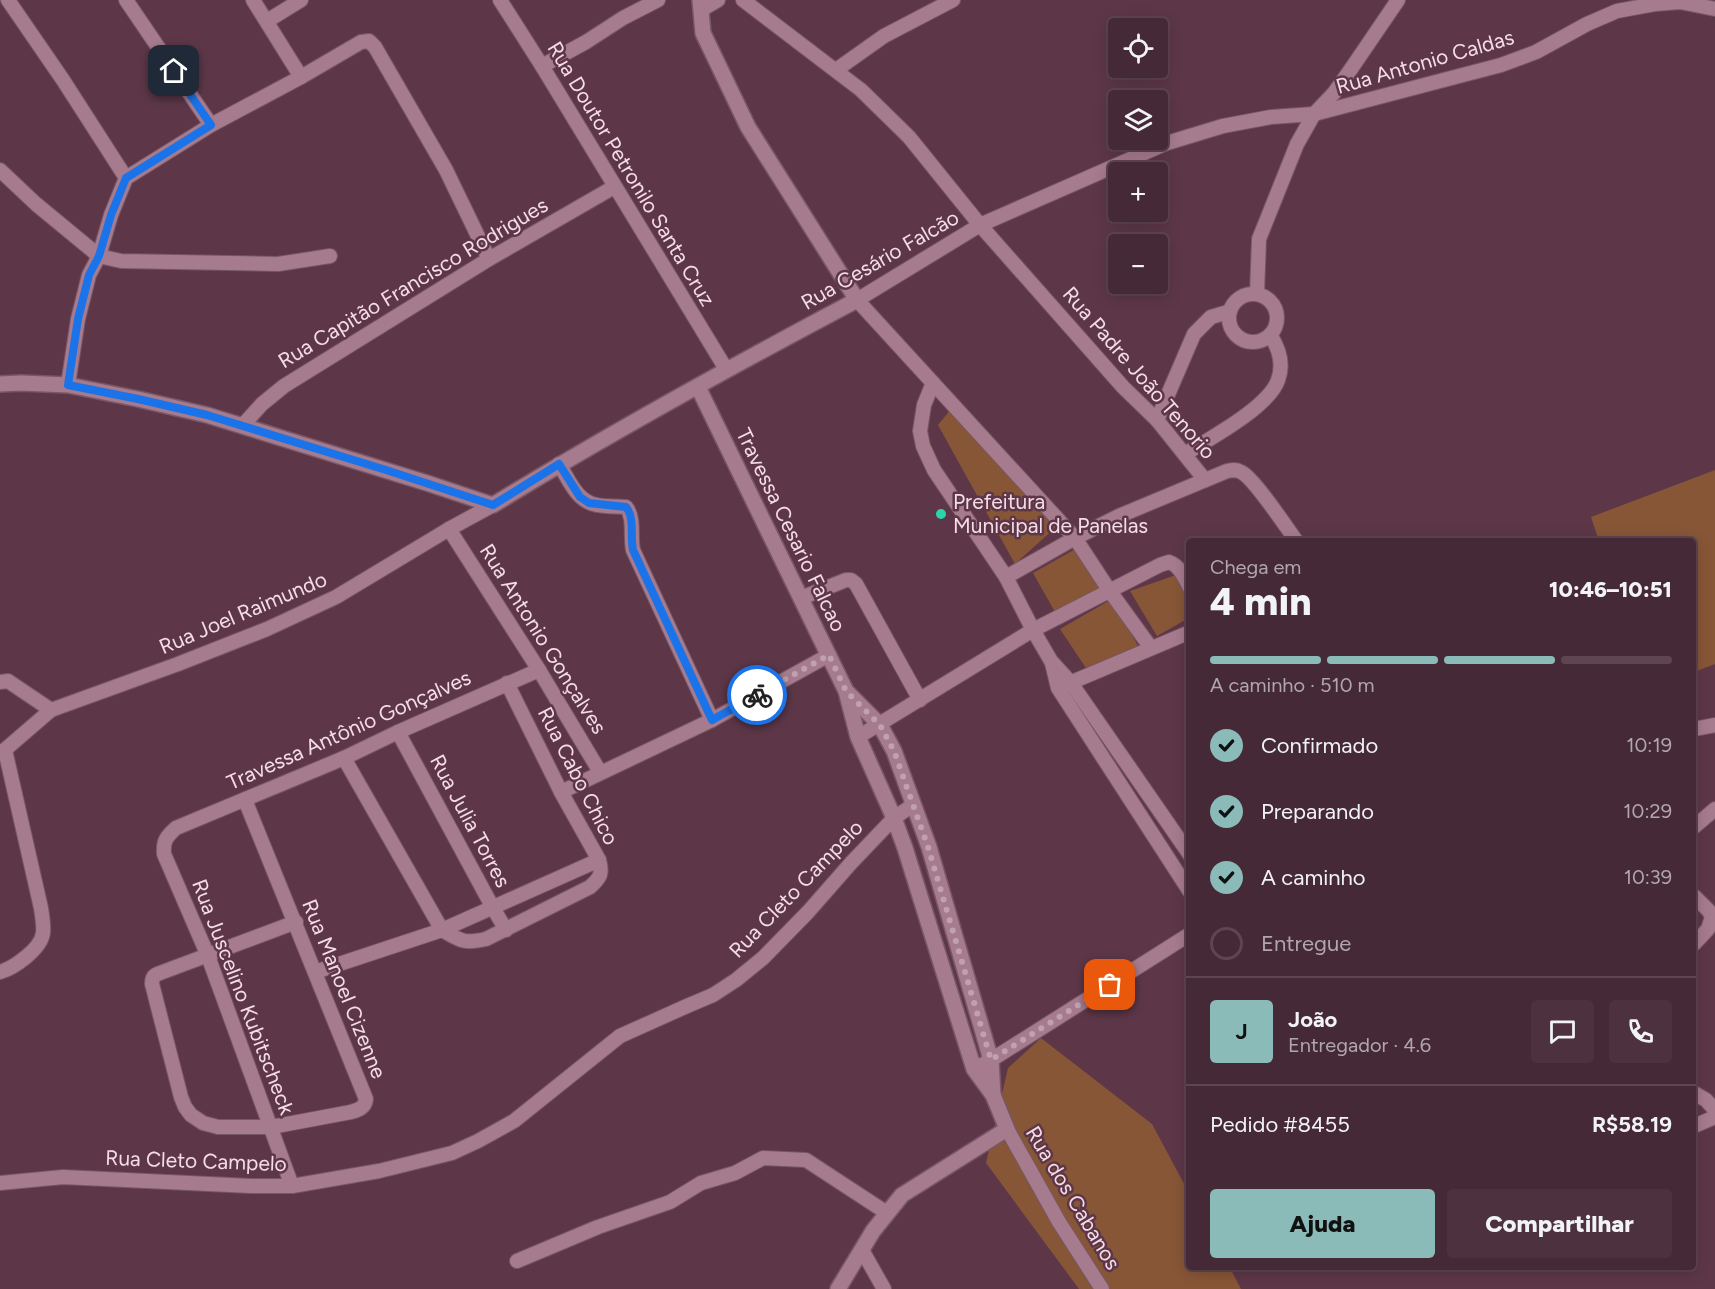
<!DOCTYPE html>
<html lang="pt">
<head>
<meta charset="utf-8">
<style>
	:root { --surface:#462936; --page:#4d313e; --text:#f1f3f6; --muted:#b0a6ad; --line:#5e4551; --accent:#8bbbb9 }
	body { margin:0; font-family:Figtree,sans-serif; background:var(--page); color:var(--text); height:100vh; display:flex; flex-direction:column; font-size:22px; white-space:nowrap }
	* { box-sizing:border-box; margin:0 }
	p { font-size:20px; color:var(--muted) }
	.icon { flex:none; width:33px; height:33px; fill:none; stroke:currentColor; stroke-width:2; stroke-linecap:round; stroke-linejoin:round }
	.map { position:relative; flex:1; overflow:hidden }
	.panel { position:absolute; left:1186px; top:538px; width:510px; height:732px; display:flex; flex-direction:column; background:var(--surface); border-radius:6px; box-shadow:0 3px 15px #0003,0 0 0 2px var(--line) }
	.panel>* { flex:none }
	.controls { position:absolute; left:1108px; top:18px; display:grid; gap:12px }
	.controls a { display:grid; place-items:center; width:60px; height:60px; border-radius:6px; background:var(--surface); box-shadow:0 3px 15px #0003,0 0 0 2px var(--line); font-size:30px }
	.pin { position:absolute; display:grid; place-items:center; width:51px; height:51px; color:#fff; margin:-26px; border-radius:12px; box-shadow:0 3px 9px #0006 }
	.courier { position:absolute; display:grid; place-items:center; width:60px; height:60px; margin:-30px; border:4px solid #1a73e8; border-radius:50%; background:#fff; color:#222; box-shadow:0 2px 8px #0007 }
	.headline em { font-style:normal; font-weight:800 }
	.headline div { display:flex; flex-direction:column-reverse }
	.headline { display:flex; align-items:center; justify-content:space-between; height:102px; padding:0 24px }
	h1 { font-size:39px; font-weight:800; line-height:45px }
	.bar { display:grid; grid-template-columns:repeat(4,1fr); gap:9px 6px; align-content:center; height:72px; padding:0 24px }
	.bar i { height:8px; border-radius:4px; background:var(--line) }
	.bar .on { background:var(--accent) }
	.bar p { grid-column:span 4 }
	.line { display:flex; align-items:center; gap:15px; padding:0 24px; border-top:2px solid var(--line) }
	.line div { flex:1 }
	.round { display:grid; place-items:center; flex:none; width:63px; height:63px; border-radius:6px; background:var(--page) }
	ol { padding:0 24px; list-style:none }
	li { display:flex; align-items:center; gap:18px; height:66px }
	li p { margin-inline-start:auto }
	li .icon { padding:6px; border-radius:50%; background:var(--accent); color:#111; stroke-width:4 }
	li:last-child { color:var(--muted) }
	li i { width:33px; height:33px; border:3px solid var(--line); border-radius:50% }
	.primary-button { display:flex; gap:12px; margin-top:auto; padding:12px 24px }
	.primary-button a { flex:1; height:69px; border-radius:6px; background:var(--accent); color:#111; font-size:24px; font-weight:800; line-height:69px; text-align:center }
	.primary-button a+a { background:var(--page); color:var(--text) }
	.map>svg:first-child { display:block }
	.green { fill:#875637 }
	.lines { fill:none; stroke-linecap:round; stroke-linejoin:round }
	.street-casing { stroke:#775765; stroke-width:16 }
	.secondary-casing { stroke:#775765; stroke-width:18 }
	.street { stroke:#a77b8e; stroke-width:14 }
	.secondary { stroke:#a77b8e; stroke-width:15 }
	.done { stroke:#c0a2af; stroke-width:6; stroke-dasharray:0 10.8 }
	.route { stroke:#1a73e8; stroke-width:8 }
	.poi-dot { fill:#2ad5ac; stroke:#5d3748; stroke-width:2 }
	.labels { text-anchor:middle; stroke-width:5; stroke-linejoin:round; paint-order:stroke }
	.street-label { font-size:21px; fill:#f5dce6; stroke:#5d3748 }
	.poi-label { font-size:21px; fill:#f5dce6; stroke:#5d3748; text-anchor:start }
</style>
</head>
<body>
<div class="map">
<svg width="1715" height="1289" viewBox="0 0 1715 1289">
	<rect width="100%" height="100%" fill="#5d3748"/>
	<!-- green -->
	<g class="green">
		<polygon points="952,408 1055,528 1015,564 938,425"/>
		<polygon points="1715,470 1715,664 1694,672 1694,542 1599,541 1591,517"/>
		<polygon points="1079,547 1103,587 1055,612 1033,573"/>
		<polygon points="1176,575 1189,601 1189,618 1157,636 1130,591"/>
		<polygon points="1112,599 1138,646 1086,668 1060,629"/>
		<polygon points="1041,1038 1152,1124 1189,1193 1190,1268 1230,1268 1241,1289 1079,1289 986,1163 1008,1068"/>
	</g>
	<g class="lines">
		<defs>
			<g id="street">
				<polyline points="8,0 63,80 126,178"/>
				<polyline points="126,0 211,125"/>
				<polyline points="253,0 301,77"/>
				<polyline points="500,0 542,66 726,369"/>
				<polyline points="743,0 861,90 909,137 980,225 1123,387 1157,420 1205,480"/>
				<polyline points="701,10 718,0"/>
				<polyline points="267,21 301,0"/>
				<polyline points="542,66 586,42 623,18 658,0"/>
				<polyline points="836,70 884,36 953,0"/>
				<polyline points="0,170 36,204 99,256 121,261 278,264 330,256"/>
				<polyline points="1257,293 1259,239 1297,144 1314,114 1334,93 1351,69 1398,0"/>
				<circle cx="1253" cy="318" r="24"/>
				<polyline points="933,383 924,405 920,431 923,446 934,470 1006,577 1033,630 1051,661 1071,683 1190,855"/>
				<polyline points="68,385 78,319 89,275 99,256 111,215 126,178 211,125 301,77 361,42 369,41 375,47 446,170 489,259"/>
				<polyline points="1157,420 1194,334 1211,317 1228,312"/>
				<polyline points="243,425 262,404 284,386 489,259 614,187"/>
				<path d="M1185,454c24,-15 84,-47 93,-74 6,-16 1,-31 -7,-44"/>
				<path d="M559,464c10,16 18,38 38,41 9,2 19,1 29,2 9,11 4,29 7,43l79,170"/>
				<polyline points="449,529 539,670 600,772"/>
				<path d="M1006,577l69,-39 44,-22 108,-45c5,-1 9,-2 14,1 12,5 46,56 56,70"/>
				<polyline points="801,598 846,580 851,580 856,584 920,700"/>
				<polyline points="1151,648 1109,590 1075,538 857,300 980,225 1167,143 1223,126 1271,117 1314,114 1501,65 1536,52 1587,24 1617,11 1655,4 1680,2 1715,9"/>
				<polyline points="1052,663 1058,688 1190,892"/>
				<polyline points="0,682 8,681 51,710"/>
				<polyline points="1065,685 1190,632"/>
				<polyline points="1694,729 1715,725"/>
				<polyline points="398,732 493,908 506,930"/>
				<path d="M858,737l175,-107 127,-65 9,-3c11,4 15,15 21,26"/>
				<polyline points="0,754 51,710 178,664 267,629 336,597 449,529 493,505"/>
				<path d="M344,758l98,172c19,11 22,14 44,9l104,-52c10,-9 13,-13 9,-27l-38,-68 -54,-109"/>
				<polyline points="561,792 712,720 829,655"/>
				<path d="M245,800l121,299c-1,9 -8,11 -15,13l-80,15h-53l-15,-4 -12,-8 -6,-8 -4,-10 -29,-113c0,-7 2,-9 8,-11l136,-51"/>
				<polyline points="1694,827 1715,809"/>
				<polyline points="1694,896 1709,911 1712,917 1708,929 1694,944"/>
				<path d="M0,972c14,-4 41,-23 43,-39 1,-8 -1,-17 -2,-25l-36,-158"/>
				<polyline points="315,972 442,930 599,860"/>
				<polyline points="974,1069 991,1060 1190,934"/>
				<polyline points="1694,1093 1706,1100 1715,1110"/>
				<polyline points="1694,1126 1715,1117"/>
				<polyline points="1007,1129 1059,1222 1102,1289"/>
				<polyline points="0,1183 63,1177 251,1186 292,1186 379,1171 452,1153 478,1141 514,1121 620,1036 687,1006 713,995 736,980 763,958 808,912 851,863 894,818 913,805"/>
				<path d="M292,1186l-84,-230 -44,-102c-1,-13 2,-17 12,-26l168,-70 54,-26 141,-62"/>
				<polyline points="862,1250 884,1289"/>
				<polyline points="517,1261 598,1227 670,1202 701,1183 735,1173 763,1158 806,1160 887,1213"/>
			</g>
			<g id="secondary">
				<path d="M0,384l21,-1 47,2 70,14 69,16 223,69 63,21c119,-73 241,-140 364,-205l-109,-173 -45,-94 -3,-33"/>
				<polyline points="698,387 846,691 858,737 894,818 905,848 974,1069 993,1095 1007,1129 902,1195 873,1231 838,1289"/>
				<polyline points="848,693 880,725 894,751 929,847 991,1060 993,1095"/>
			</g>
		</defs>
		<!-- street casing -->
		<use href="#street" class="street-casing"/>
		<!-- secondary casing -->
		<use href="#secondary" class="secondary-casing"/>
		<!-- street -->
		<use href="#street" class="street"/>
		<!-- secondary -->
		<use href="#secondary" class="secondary"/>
	</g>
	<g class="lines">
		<!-- done -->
		<polyline class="done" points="757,695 829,655 846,691 880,725 894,751 928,847 991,1060 1110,985"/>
		<!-- route -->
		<path class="route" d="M174,71l37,54 -85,53 -15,37 -12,41 -10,19 -11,44 -10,66 70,14 69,16 179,55 107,35 66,-41 21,33 9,6 37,4c9,11 4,29 7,43l79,170 45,-25"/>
	</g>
	<!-- markers -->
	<circle class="poi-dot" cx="941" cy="514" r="6"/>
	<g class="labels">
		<!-- street labels -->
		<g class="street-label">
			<text transform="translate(1425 62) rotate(-16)" y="7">Rua Antonio Caldas</text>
			<text transform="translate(631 174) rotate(59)" y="7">Rua Doutor Petronilo Santa Cruz</text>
			<text transform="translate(880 260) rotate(-30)" y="7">Rua Cesário Falcão</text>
			<text transform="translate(413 283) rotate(-31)" y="7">Rua Capitão Francisco Rodrigues</text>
			<text transform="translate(1139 373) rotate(49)" y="7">Rua Padre João Tenorio</text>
			<text transform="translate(791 530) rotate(64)" y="7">Travessa Cesario Falcao</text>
			<text transform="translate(243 613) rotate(-23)" y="7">Rua Joel Raimundo</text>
			<text transform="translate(543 639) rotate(58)" y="7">Rua Antonio Gonçalves</text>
			<text transform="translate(349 730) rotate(-24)" y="7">Travessa Antônio Gonçalves</text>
			<text transform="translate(578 776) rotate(63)" y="7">Rua Cabo Chico</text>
			<text transform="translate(470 821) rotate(62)" y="7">Rua Julia Torres</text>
			<text transform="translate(796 889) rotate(-46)" y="7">Rua Cleto Campelo</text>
			<text transform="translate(344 989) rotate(68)" y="7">Rua Manoel Cizenne</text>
			<text transform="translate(243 997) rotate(69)" y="7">Rua Juscelino Kubitscheck</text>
			<text transform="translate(196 1161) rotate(2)" y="7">Rua Cleto Campelo</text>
			<text transform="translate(1073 1198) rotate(59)" y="7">Rua dos Cabanos</text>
		</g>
		<!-- poi labels -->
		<g class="poi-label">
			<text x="953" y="509">Prefeitura<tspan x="953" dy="24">Municipal de Panelas</tspan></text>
		</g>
	</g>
</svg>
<div class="controls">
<a><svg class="icon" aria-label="locate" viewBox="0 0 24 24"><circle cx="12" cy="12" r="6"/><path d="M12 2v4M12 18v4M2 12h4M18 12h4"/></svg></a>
<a><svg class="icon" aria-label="layers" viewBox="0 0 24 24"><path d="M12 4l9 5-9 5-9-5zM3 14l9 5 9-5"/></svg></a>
<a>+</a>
<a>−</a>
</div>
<div class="pin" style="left:1110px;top:985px;background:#ea580c"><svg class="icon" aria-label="bag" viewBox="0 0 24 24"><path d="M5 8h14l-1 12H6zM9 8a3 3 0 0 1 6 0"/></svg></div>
<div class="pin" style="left:174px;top:71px;background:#1f2937"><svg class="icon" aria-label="home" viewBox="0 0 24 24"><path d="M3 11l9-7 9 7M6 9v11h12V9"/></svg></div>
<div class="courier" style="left:757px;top:695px"><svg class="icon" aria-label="bike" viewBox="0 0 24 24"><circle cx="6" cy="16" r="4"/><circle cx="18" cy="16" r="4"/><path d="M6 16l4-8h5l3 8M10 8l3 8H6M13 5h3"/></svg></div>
<section class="panel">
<div class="headline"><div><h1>4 min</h1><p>Chega em</p></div><em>10:46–10:51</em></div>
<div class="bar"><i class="on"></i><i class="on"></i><i class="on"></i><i></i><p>A caminho · 510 m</p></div>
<ol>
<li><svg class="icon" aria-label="check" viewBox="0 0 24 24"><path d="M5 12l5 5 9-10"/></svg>Confirmado<p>10:19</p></li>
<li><svg class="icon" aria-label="check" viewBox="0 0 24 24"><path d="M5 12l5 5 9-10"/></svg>Preparando<p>10:29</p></li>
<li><svg class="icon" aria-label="check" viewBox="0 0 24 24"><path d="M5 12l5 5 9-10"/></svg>A caminho<p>10:39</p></li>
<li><i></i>Entregue</li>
</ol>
<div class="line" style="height:108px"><b class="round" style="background:var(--accent);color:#111">J</b><div><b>João</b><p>Entregador · 4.6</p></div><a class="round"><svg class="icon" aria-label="chat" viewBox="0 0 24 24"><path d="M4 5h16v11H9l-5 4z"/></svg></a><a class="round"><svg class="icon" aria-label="phone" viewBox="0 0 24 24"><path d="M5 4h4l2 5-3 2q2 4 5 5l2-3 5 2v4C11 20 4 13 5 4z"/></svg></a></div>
<div class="line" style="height:78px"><div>Pedido #8455</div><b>R$58.19</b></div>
<div class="primary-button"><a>Ajuda</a><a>Compartilhar</a></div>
</section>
</div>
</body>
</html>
